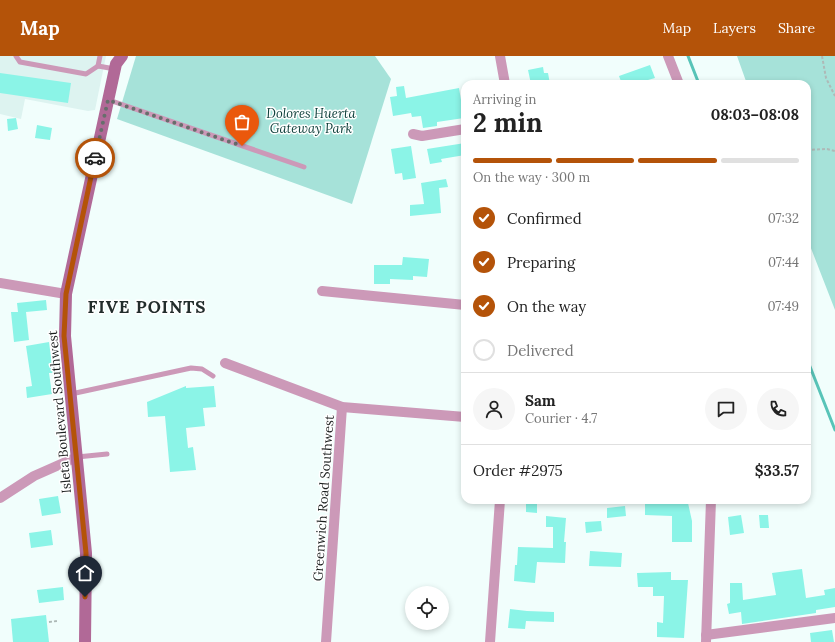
<!DOCTYPE html>
<html lang="en">
<head>
<meta charset="utf-8">
<style>
	:root { --surface:#fff; --page:#f6f6f6; --text:#222; --muted:#767676; --line:#e0e0e0; --accent:#b45309 }
	body { margin:0; font-family:Lora,serif; background:var(--page); color:var(--text); height:100vh; display:flex; flex-direction:column; font-size:15px; white-space:nowrap }
	* { box-sizing:border-box; margin:0 }
	p { font-size:13px; color:var(--muted) }
	.icon { flex:none; width:22px; height:22px; fill:none; stroke:currentColor; stroke-width:2; stroke-linecap:round; stroke-linejoin:round }
	.map { position:relative; flex:1; overflow:hidden }
	.sheet { position:absolute; left:461px; top:24px; width:350px; height:424px; display:flex; flex-direction:column; background:var(--surface); border-radius:12px; box-shadow:0 2px 6px #0003 }
	.sheet>* { flex:none }
	.buttons { position:absolute; left:405px; top:530px; display:grid; gap:8px }
	.buttons a { display:grid; place-items:center; width:44px; height:44px; border-radius:50%; background:var(--surface); box-shadow:0 2px 6px #0003; font-size:20px }
	.pin { position:absolute; display:grid; place-items:center; width:34px; height:34px; color:#fff; margin:-41px -17px; border-radius:50% 50% 50% 0; rotate:-45deg; box-shadow:0 0 4px #0007 }
	.pin .icon { rotate:45deg }
	.courier { position:absolute; display:grid; place-items:center; width:40px; height:40px; margin:-20px; border:3px solid #b45309; border-radius:50%; background:#fff; color:#222; box-shadow:0 1px 5px #0007 }
	.headline em { font-style:normal; font-weight:700 }
	.headline div { display:flex; flex-direction:column-reverse }
	.headline { display:flex; align-items:center; justify-content:space-between; height:68px; padding:0 12px }
	h1 { font-size:26px; font-weight:700; line-height:30px }
	.bar { display:grid; grid-template-columns:repeat(4,1fr); gap:6px 4px; align-content:center; height:48px; padding:0 12px }
	.bar i { height:5px; border-radius:3px; background:var(--line) }
	.bar .on { background:var(--accent) }
	.bar p { grid-column:span 4 }
	.line { display:flex; align-items:center; gap:10px; padding:0 12px; border-top:1px solid var(--line) }
	.line div { flex:1 }
	.round { display:grid; place-items:center; flex:none; width:42px; height:42px; border-radius:21px; background:var(--page) }
	ol { padding:0 12px; list-style:none }
	li { display:flex; align-items:center; gap:12px; height:44px }
	li p { margin-inline-start:auto }
	li .icon { padding:4px; border-radius:50%; background:var(--accent); color:#fff; stroke-width:4 }
	li:last-child { color:var(--muted) }
	li i { width:22px; height:22px; border:2px solid var(--line); border-radius:50% }
	header { display:flex; align-items:center; gap:24px; box-sizing:border-box; height:56px; padding:0 20px; background:var(--accent); color:#fff }
	header strong { font-size:19px }
	nav { display:flex; gap:22px; margin-inline-start:auto; font-size:14px }
	.map>svg:first-child { display:block }
	.built { fill:#ddf3f0 }
	.green { fill:#a6e2d9 }
	.lines { fill:none; stroke-linecap:round; stroke-linejoin:round }
	.stream { stroke:#58c4b8; stroke-width:3 }
	.building { fill:#8bf4e7 }
	.path { stroke:#aeb9b7; stroke-width:2; stroke-dasharray:3 2; stroke-linecap:butt }
	.lane { stroke:#cc99b8; stroke-width:5 }
	.street { stroke:#cc99b8; stroke-width:10 }
	.secondary { stroke:#b16997; stroke-width:12 }
	.done { stroke:#676e6c; stroke-width:4; stroke-dasharray:0 7.2 }
	.route { stroke:#b45309; stroke-width:5 }
	.labels { text-anchor:middle; stroke-width:3; stroke-linejoin:round; paint-order:stroke }
	.park-label { font-size:13px; font-style:italic; fill:#0d3f3a; stroke:#fff }
	.street-label { font-size:13px; fill:#1c201f; stroke:#fff }
	.district-label { font-size:17px; font-weight:bold; letter-spacing:1px; fill:#232d2c; stroke:#fff }
</style>
</head>
<body>
<header>
<strong>Map</strong>
<nav><a>Map</a><a>Layers</a><a>Share</a></nav>
</header>
<div class="map">
<svg width="835" height="586" viewBox="0 0 835 586">
	<rect width="100%" height="100%" fill="#f1fefc"/>
	<!-- built -->
	<polygon class="built" points="0,0 106,0 95,54 88,55 25,43 21,63 0,58"/>
	<!-- green -->
	<g class="green">
		<polygon points="136,0 375,0 391,23 352,148 117,63"/>
		<polygon points="737,0 835,0 835,254 807,182 807,28 747,28"/>
	</g>
	<g class="lines">
		<!-- stream -->
		<g class="stream">
			<polyline points="688,0 699,28"/>
			<polyline points="807,303 835,374"/>
		</g>
	</g>
	<!-- building -->
	<g class="building">
		<polygon points="650,9 655,22 648,24 650,28 622,28 619,20"/>
		<polygon points="543,11 544,17 548,17 550,28 531,28 528,14"/>
		<polygon points="0,17 71,27 68,47 0,37"/>
		<polygon points="404,30 406,42 459,32 464,62 437,66 437,70 423,72 421,60 412,61 411,57 393,60 390,41 397,40 396,31"/>
		<polygon points="16,62 18,73 8,75 7,63"/>
		<polygon points="37,69 52,72 50,84 35,82"/>
		<polygon points="465,87 465,99 441,103 442,106 430,108 427,93"/>
		<polygon points="411,90 416,122 403,124 402,117 395,118 391,93"/>
		<polygon points="446,123 448,131 439,132 441,157 410,160 410,149 424,148 421,127"/>
		<polygon points="403,201 429,203 427,221 413,220 413,224 390,223 390,228 374,228 374,209 402,209"/>
		<polygon points="46,244 47,254 26,256 29,284 14,286 11,256 18,256 17,247"/>
		<polygon points="49,286 53,317 49,317 52,338 27,342 26,331 32,330 26,290"/>
		<polygon points="186,330 186,332 214,330 216,351 203,352 205,370 186,372 188,392 193,391 196,414 170,416 165,360 148,361 147,346"/>
		<polygon points="58,440 61,457 42,460 39,443"/>
		<polygon points="526,444 537,444 537,457 526,456"/>
		<polygon points="645,445 688,447 692,465 692,486 672,486 672,460 645,459"/>
		<polygon points="625,450 626,460 607,462 607,452"/>
		<polygon points="741,459 744,477 730,479 728,461"/>
		<polygon points="759,459 768,459 769,472 760,472"/>
		<polygon points="546,460 566,462 564,486 566,486 565,507 537,506 535,527 514,525 515,509 517,509 518,491 553,492 553,471 546,471"/>
		<polygon points="601,465 602,475 586,477 585,466"/>
		<polygon points="51,474 53,489 31,492 29,477"/>
		<polygon points="590,495 622,497 621,511 589,510"/>
		<polygon points="802,513 806,542 825,539 824,534 835,532 835,551 816,554 816,557 742,568 741,556 729,558 727,548 730,547 730,527 742,527 743,544 776,539 772,517"/>
		<polygon points="671,516 671,524 688,524 684,582 657,581 657,566 663,567 664,540 653,540 653,531 638,531 637,517"/>
		<polygon points="63,531 64,544 39,547 37,534"/>
		<polygon points="510,553 527,555 554,556 554,566 526,565 525,573 508,572"/>
		<polygon points="46,559 49,586 13,586 11,563"/>
		<polygon points="832,574 834,586 811,586 810,577"/>
	</g>
	<g class="lines">
		<!-- path -->
		<g class="path">
			<polyline points="822,0 826,22 835,40"/>
			<polyline points="807,94 827,93 835,95"/>
			<polyline points="49,566 57,565"/>
		</g>
		<!-- lane -->
		<g class="lane">
			<polyline points="16,0 20,6 86,18 98,10 115,13"/>
			<polyline points="98,10 100,0"/>
			<polyline points="109,44 304,111"/>
			<polyline points="71,338 191,312 202,313 213,320"/>
			<polyline points="77,401 107,398"/>
		</g>
		<!-- street -->
		<g class="street">
			<polyline points="500,0 505,28"/>
			<polyline points="668,0 679,28"/>
			<polyline points="413,78 422,80 465,73"/>
			<polyline points="0,227 66,238"/>
			<polyline points="322,235 465,249"/>
			<polyline points="225,307 342,351 465,361"/>
			<polyline points="0,442 34,420 77,401"/>
			<polyline points="706,579 835,562"/>
			<polyline points="326,586 342,351"/>
			<polyline points="490,586 500,444"/>
			<polyline points="706,586 711,444"/>
		</g>
		<!-- secondary -->
		<polyline class="secondary" points="85,586 86,497 65,280 66,238 116,8 122,0"/>
	</g>
	<g class="lines">
		<!-- done -->
		<polyline class="done" points="95,102 108,44 242,90"/>
		<!-- route -->
		<polyline class="route" points="85,541 86,497 64,280 66,238 95,102"/>
	</g>
	<g class="labels">
		<!-- park labels -->
		<g class="park-label">
			<text x="311" y="62">Dolores Huerta<tspan x="311" dy="15">Gateway Park</tspan></text>
		</g>
		<!-- street labels -->
		<g class="street-label">
			<text transform="translate(59 356) rotate(-95)" y="5">Isleta Boulevard Southwest</text>
			<text transform="translate(323 442) rotate(-86)" y="5">Greenwich Road Southwest</text>
		</g>
		<!-- district labels -->
		<g class="district-label">
			<text x="147" y="257">FIVE POINTS</text>
		</g>
	</g>
</svg>
<div class="buttons">
<a><svg class="icon" aria-label="locate" viewBox="0 0 24 24"><circle cx="12" cy="12" r="6"/><path d="M12 2v4M12 18v4M2 12h4M18 12h4"/></svg></a>
</div>
<div class="pin" style="left:242px;top:90px;background:#ea580c"><svg class="icon" aria-label="bag" viewBox="0 0 24 24"><path d="M5 8h14l-1 12H6zM9 8a3 3 0 0 1 6 0"/></svg></div>
<div class="pin" style="left:85px;top:541px;background:#1f2937"><svg class="icon" aria-label="home" viewBox="0 0 24 24"><path d="M3 11l9-7 9 7M6 9v11h12V9"/></svg></div>
<div class="courier" style="left:95px;top:102px"><svg class="icon" aria-label="car" viewBox="0 0 24 24"><path d="M5 17H2v-5l4-1 3-4h7l3 4 3 1v5h-3M9 17h6M6 11h13"/><circle cx="7" cy="17" r="2"/><circle cx="17" cy="17" r="2"/></svg></div>
<section class="sheet">
<div class="headline"><div><h1>2 min</h1><p>Arriving in</p></div><em>08:03–08:08</em></div>
<div class="bar"><i class="on"></i><i class="on"></i><i class="on"></i><i></i><p>On the way · 300 m</p></div>
<ol>
<li><svg class="icon" aria-label="check" viewBox="0 0 24 24"><path d="M5 12l5 5 9-10"/></svg>Confirmed<p>07:32</p></li>
<li><svg class="icon" aria-label="check" viewBox="0 0 24 24"><path d="M5 12l5 5 9-10"/></svg>Preparing<p>07:44</p></li>
<li><svg class="icon" aria-label="check" viewBox="0 0 24 24"><path d="M5 12l5 5 9-10"/></svg>On the way<p>07:49</p></li>
<li><i></i>Delivered</li>
</ol>
<div class="line" style="height:72px"><a class="round"><svg class="icon" aria-label="person" viewBox="0 0 24 24"><circle cx="12" cy="8" r="4"/><path d="M4 21q1-7 8-7t8 7"/></svg></a><div><b>Sam</b><p>Courier · 4.7</p></div><a class="round"><svg class="icon" aria-label="chat" viewBox="0 0 24 24"><path d="M4 5h16v11H9l-5 4z"/></svg></a><a class="round"><svg class="icon" aria-label="phone" viewBox="0 0 24 24"><path d="M5 4h4l2 5-3 2q2 4 5 5l2-3 5 2v4C11 20 4 13 5 4z"/></svg></a></div>
<div class="line" style="height:52px"><div>Order #2975</div><b>$33.57</b></div>
</section>
</div>
</body>
</html>
